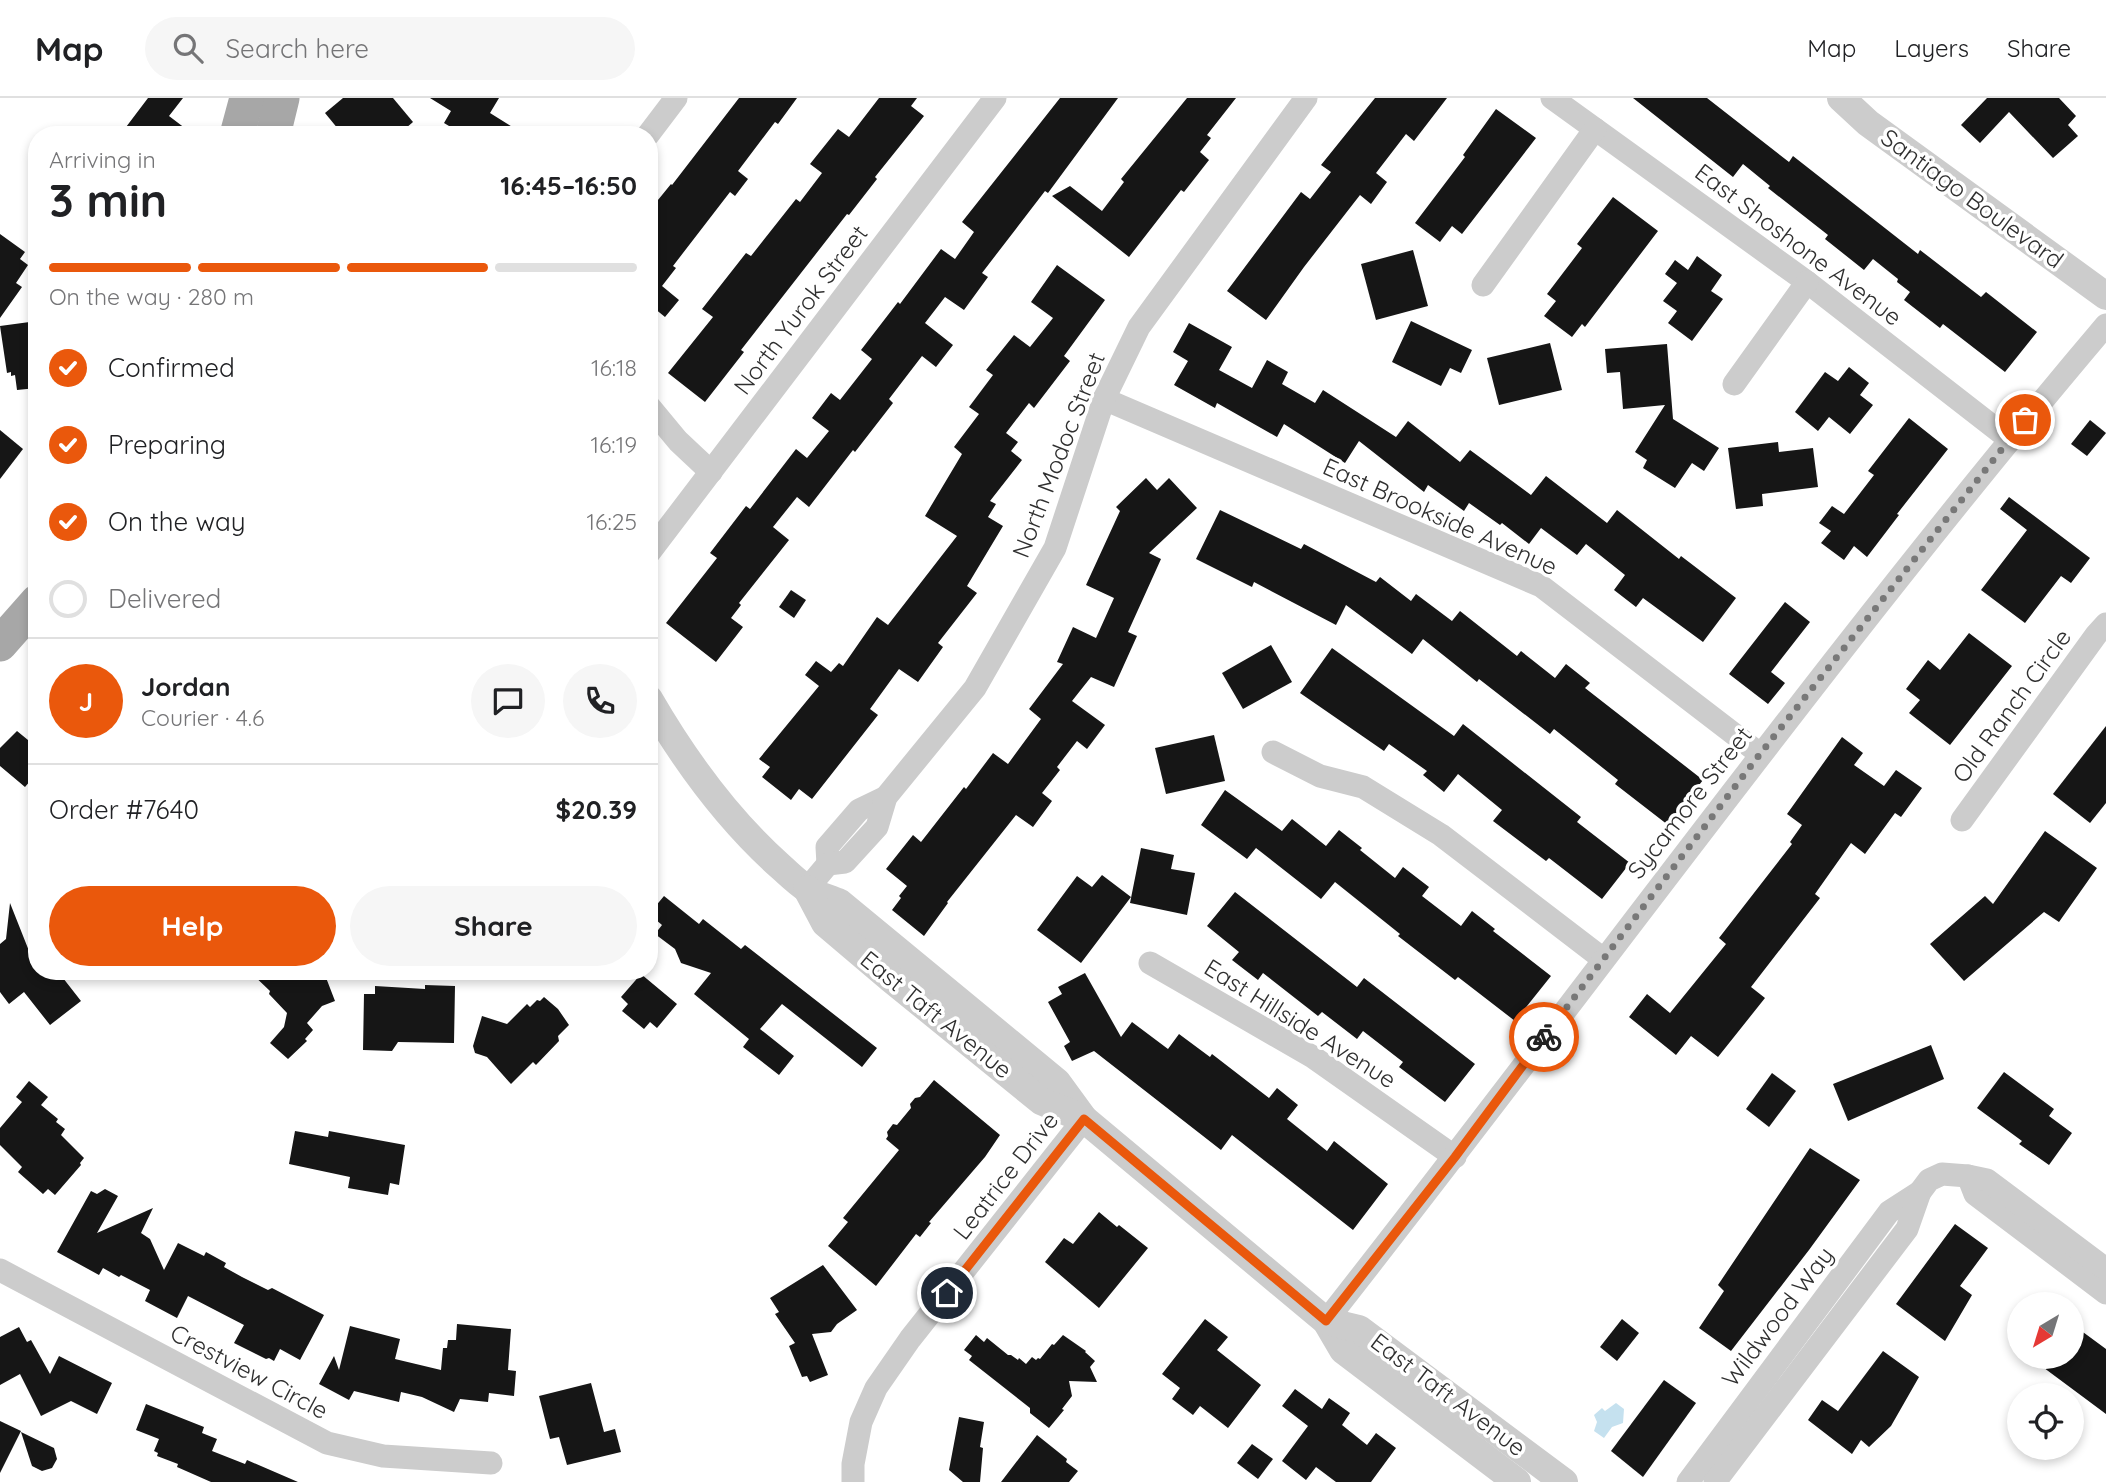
<!DOCTYPE html>
<html lang="en">
<head>
<meta charset="utf-8">
<style>
	:root { --surface:#fff; --page:#f6f6f6; --text:#202124; --muted:#757577; --line:#e0e0e0; --accent:#ea580c }
	body { margin:0; font-family:Quicksand,sans-serif; background:var(--page); color:var(--text); height:100vh; display:flex; flex-direction:column; font-size:26px; white-space:nowrap }
	* { box-sizing:border-box; margin:0 }
	p { font-size:23px; color:var(--muted) }
	.icon { flex:none; width:38px; height:38px; fill:none; stroke:currentColor; stroke-width:2; stroke-linecap:round; stroke-linejoin:round }
	.map { position:relative; flex:1; overflow:hidden }
	.side { position:absolute; left:28px; top:28px; width:630px; height:854px; display:flex; flex-direction:column; background:var(--surface); border-radius:28px; box-shadow:0 4px 10px #0003 }
	.side>* { flex:none }
	.needle { width:46px; rotate:218deg }
	.controls { position:absolute; left:2007px; top:1194px; display:grid; gap:14px }
	.controls a { display:grid; place-items:center; width:77px; height:77px; border-radius:50%; background:var(--surface); box-shadow:0 4px 10px #0003; font-size:35px }
	.pin { position:absolute; display:grid; place-items:center; width:60px; height:60px; color:#fff; margin:-30px; border:4px solid #fff; border-radius:50%; box-shadow:0 2px 7px #0007 }
	.courier { position:absolute; display:grid; place-items:center; width:70px; height:70px; margin:-35px; border:5px solid #ea580c; border-radius:50%; background:#fff; color:#222; box-shadow:0 2px 9px #0007 }
	.head em { font-style:normal; font-weight:700 }
	.head div { display:flex; flex-direction:column-reverse }
	.head { display:flex; align-items:center; justify-content:space-between; height:119px; padding:0 21px }
	h1 { font-size:46px; font-weight:700; line-height:52px }
	.bar { display:grid; grid-template-columns:repeat(4,1fr); gap:10px 7px; align-content:center; height:84px; padding:0 21px }
	.bar i { height:9px; border-radius:5px; background:var(--line) }
	.bar .current { background:var(--accent) }
	.bar p { grid-column:span 4 }
	.line { display:flex; align-items:center; gap:18px; padding:0 21px; border-top:2px solid var(--line) }
	.line div { flex:1 }
	.round { display:grid; place-items:center; flex:none; width:74px; height:74px; border-radius:37px; background:var(--page) }
	ol { padding:0 21px; list-style:none }
	li { display:flex; align-items:center; gap:21px; height:77px }
	li p { margin-inline-start:auto }
	li .icon { padding:7px; border-radius:50%; background:var(--accent); color:#fff; stroke-width:4 }
	li:last-child { color:var(--muted) }
	li i { width:38px; height:38px; border:4px solid var(--line); border-radius:50% }
	.button { display:flex; gap:14px; margin-top:auto; padding:14px 21px }
	.button a { flex:1; height:80px; border-radius:42px; background:var(--accent); color:#fff; font-size:28px; font-weight:700; line-height:80px; text-align:center }
	.button a+a { background:var(--page); color:var(--text) }
	header { display:flex; align-items:center; gap:42px; box-sizing:border-box; height:98px; padding:0 35px; background:var(--surface); border-bottom:2px solid var(--line) }
	header strong { font-size:33px }
	nav { display:flex; gap:38px; margin-inline-start:auto; font-size:24px }
	.search { width:490px; height:63px; background:var(--page); display:flex; align-items:center; gap:18px; box-sizing:border-box; padding:0 24px; border-radius:38px; color:var(--muted); font-size:26px }
	.map>svg:first-child { display:block }
	.water { fill:#c5e1ef }
	.building { fill:#161616 }
	.lines { fill:none; stroke-linecap:round; stroke-linejoin:round }
	.minor { stroke:#ccc; stroke-width:23 }
	.tertiary { stroke:#ccc; stroke-width:28 }
	.primary { stroke:#a7a7a7; stroke-width:35 }
	.done { stroke:#787878; stroke-width:7; stroke-dasharray:0 12.6 }
	.route { stroke:#ea580c; stroke-width:9 }
	.labels { text-anchor:middle; stroke-width:7; stroke-linejoin:round; paint-order:stroke }
	.street-label { font-size:24px; fill:#2f2f2f; stroke:#fff }
</style>
</head>
<body>
<header>
<strong>Map</strong>
<div class="search"><svg class="icon" aria-label="search" viewBox="0 0 24 24"><circle cx="10" cy="10" r="6"/><path d="M15 15l6 6"/></svg>Search here</div>
<nav><a>Map</a><a>Layers</a><a>Share</a></nav>
</header>
<div class="map">
<svg width="2106" height="1384" viewBox="0 0 2106 1384">
	<rect width="100%" height="100%" fill="#fff"/>
	<!-- water -->
	<polygon class="water" points="1616,1305 1624,1311 1623,1325 1612,1329 1604,1340 1594,1333 1597,1324 1594,1317 1602,1310 1605,1313"/>
	<!-- building -->
	<g class="building">
		<polygon points="148,0 183,0 169,18 194,37 120,37"/>
		<polygon points="343,0 393,0 413,24 398,37 343,37 325,15"/>
		<polygon points="430,0 499,0 490,15 525,37 464,37 444,25 451,13"/>
		<polygon points="739,0 797,0 778,26 775,24 738,73 748,81 735,98 730,94 673,168 676,170 662,188 679,202 665,219 649,206 649,113 671,86 672,87"/>
		<polygon points="879,0 917,0 911,8 924,18 875,79 877,81 849,117 847,116 741,252 744,254 705,304 668,275 713,219 702,211 746,155 751,158 796,101 800,104 822,75 810,66 838,31 849,39"/>
		<polygon points="1060,0 1118,0 1048,95 1045,93 982,175 988,179 964,212 945,199 925,225 953,247 936,269 922,258 889,301 893,305 855,354 853,352 809,409 797,399 773,429 789,442 739,505 741,507 731,520 743,529 716,564 666,525 717,460 710,455 746,408 750,411 796,351 807,360 829,333 812,320 831,295 840,302 872,261 861,252 898,204 900,206 941,151 955,161 974,134 962,124"/>
		<polygon points="1187,0 1236,0 1207,37 1211,40 1200,54 1209,62 1184,94 1181,92 1129,159 1052,98 1070,88 1102,113 1124,84 1121,81"/>
		<polygon points="1375,0 1447,0 1414,43 1406,36 1376,75 1387,84 1371,106 1360,97 1304,169 1266,222 1227,193 1301,94 1310,101 1331,74 1321,67"/>
		<polygon points="1633,0 1707,0 1789,64 1793,58 1918,156 1920,152 1981,199 1986,194 2037,234 2005,274 1943,226 1940,230 1904,202 1910,194 1897,184 1898,181 1873,161 1864,172 1825,141 1828,137 1768,90 1770,88 1743,66 1733,79"/>
		<polygon points="1987,0 2059,0 2076,18 2068,27 2078,38 2053,60 2009,14 1980,45 1961,27"/>
		<polygon points="1496,11 1536,40 1462,136 1452,128 1440,144 1415,125 1465,59 1463,57"/>
		<polygon points="1613,99 1658,133 1585,229 1582,226 1572,239 1544,218 1556,203 1547,196 1582,150 1577,146"/>
		<polygon points="0,136 25,154 20,161 28,167 16,185 22,189 0,220"/>
		<polygon points="1413,152 1428,208 1376,222 1361,166"/>
		<polygon points="1697,158 1722,177 1711,193 1723,201 1692,243 1668,225 1677,213 1663,203 1677,185 1665,176 1675,162 1688,172"/>
		<polygon points="1057,167 1105,202 1064,258 1070,263 1034,310 1029,305 1006,335 1018,344 1011,353 1022,362 990,403 996,406 988,419 1003,428 967,488 977,495 938,545 943,549 918,584 899,571 870,611 878,617 812,701 799,691 791,702 762,679 770,669 759,661 819,588 805,577 816,563 831,574 839,565 843,568 877,519 888,527 957,438 925,418 962,356 954,349 979,316 969,309 993,277 986,272 1014,237 1030,249 1053,220 1031,204"/>
		<polygon points="37,223 37,290 17,292 15,277 11,278 11,274 7,275 0,228"/>
		<polygon points="1411,223 1472,252 1461,275 1450,270 1441,288 1392,264"/>
		<polygon points="1189,225 1232,249 1219,272 1252,290 1267,262 1288,274 1282,286 1315,305 1323,292 1396,339 1408,323 1460,364 1470,352 1531,397 1546,378 1607,425 1617,412 1679,461 1681,458 1736,500 1703,544 1643,500 1636,509 1614,492 1625,477 1586,446 1577,457 1541,430 1529,446 1502,425 1500,427 1469,405 1464,413 1428,387 1424,394 1359,343 1345,365 1284,326 1277,339 1217,305 1215,310 1174,287 1188,263 1173,254"/>
		<polygon points="1550,245 1562,292 1499,307 1487,260"/>
		<polygon points="1667,246 1673,321 1719,350 1704,373 1692,365 1675,390 1643,370 1647,362 1635,354 1665,307 1623,311 1620,274 1607,275 1605,251"/>
		<polygon points="1849,269 1869,285 1860,297 1873,307 1850,336 1829,319 1818,333 1795,314 1825,274 1838,283"/>
		<polygon points="1909,320 1948,351 1897,416 1899,417 1867,459 1854,448 1844,462 1821,445 1831,433 1819,425 1832,408 1844,416 1874,377 1868,373"/>
		<polygon points="2090,322 2106,335 2087,358 2071,346"/>
		<polygon points="0,332 23,351 0,381"/>
		<polygon points="1778,344 1779,354 1813,350 1818,389 1762,396 1763,408 1736,411 1728,350"/>
		<polygon points="1146,380 1157,392 1169,380 1197,410 1149,455 1161,461 1128,534 1137,538 1114,589 1091,579 1072,603 1105,627 1087,651 1077,643 1057,669 1060,672 1042,695 1052,703 1033,729 1016,717 947,804 948,805 924,838 892,812 901,800 899,798 907,788 886,771 913,737 921,744 964,689 966,691 993,655 1008,666 1041,621 1029,611 1063,566 1057,564 1073,529 1096,540 1114,500 1086,487 1120,413 1116,409"/>
		<polygon points="2009,399 2090,460 2071,485 2061,478 2025,525 1981,492 2027,432 2000,411"/>
		<polygon points="1220,412 1301,451 1304,446 1376,484 1380,479 1411,503 1416,496 1452,523 1460,513 1517,558 1521,553 1555,580 1566,566 1590,585 1585,590 1703,682 1668,727 1615,686 1618,682 1554,631 1550,636 1479,581 1477,584 1423,541 1412,556 1346,507 1336,527 1254,484 1252,489 1196,461"/>
		<polygon points="791,492 806,502 794,520 779,509"/>
		<polygon points="1785,504 1810,524 1771,574 1785,585 1768,606 1729,576"/>
		<polygon points="1969,535 2012,568 1950,647 1909,615 1920,602 1906,591 1928,562 1940,572"/>
		<polygon points="1271,547 1292,584 1243,611 1222,575"/>
		<polygon points="1332,550 1454,638 1463,626 1581,719 1577,724 1630,765 1602,801 1549,760 1546,763 1493,723 1502,712 1458,676 1444,694 1423,677 1427,673 1389,646 1384,653 1300,595"/>
		<polygon points="2106,628 2106,705 2090,725 2053,696"/>
		<polygon points="17,633 28,642 29,653 37,660 37,675 25,689 0,668 0,650"/>
		<polygon points="1214,637 1225,683 1166,696 1155,650"/>
		<polygon points="1842,639 1863,655 1854,667 1884,688 1896,672 1922,690 1901,719 1895,715 1865,756 1851,745 1815,796 1820,800 1751,889 1765,900 1718,959 1691,938 1676,957 1629,919 1647,896 1670,915 1726,846 1719,840 1792,746 1790,744 1802,727 1787,716"/>
		<polygon points="1225,692 1282,733 1292,721 1326,748 1339,732 1362,750 1360,752 1395,780 1403,769 1429,789 1422,798 1461,828 1472,813 1495,831 1493,833 1551,878 1515,923 1458,879 1455,882 1398,838 1400,836 1335,784 1321,801 1256,750 1247,761 1201,727"/>
		<polygon points="2045,733 2097,770 2059,824 2044,814 1964,883 1930,846 1985,798 1993,806"/>
		<polygon points="1141,750 1174,757 1171,771 1195,775 1187,817 1130,805"/>
		<polygon points="1102,777 1131,799 1081,865 1037,832 1077,778 1092,789"/>
		<polygon points="1235,794 1357,889 1364,880 1475,966 1445,1004 1399,969 1403,964 1363,933 1357,941 1322,914 1318,918 1263,875 1258,882 1232,862 1239,854 1207,828"/>
		<polygon points="664,798 699,826 703,821 741,851 745,847 877,950 862,969 782,906 760,931 794,958 779,977 743,949 749,941 694,896 711,875 681,865 675,851 655,836 662,827 649,816"/>
		<polygon points="10,805 31,858 37,853 37,873 54,873 61,881 63,880 81,903 50,927 24,894 9,906 0,894 0,846 6,841"/>
		<polygon points="249,873 321,873 325,877 335,903 322,908 307,925 313,932 305,941 307,943 288,961 270,945 284,929 287,915 269,896 270,893"/>
		<polygon points="1085,875 1121,939 1132,924 1168,951 1179,936 1210,959 1212,956 1269,1000 1277,990 1298,1007 1287,1021 1327,1053 1334,1043 1388,1086 1353,1132 1232,1037 1221,1052 1094,953 1072,963 1064,948 1070,944 1048,904 1062,896 1058,889"/>
		<polygon points="641,876 677,906 657,930 650,924 644,931 622,913 628,906 621,899"/>
		<polygon points="425,887 455,888 454,945 398,944 392,953 363,952 364,896 375,896 375,888 425,891"/>
		<polygon points="544,899 558,911 569,927 558,938 559,943 536,967 533,964 511,986 487,959 475,955 473,948 482,918 507,926 527,906 530,909 537,902 540,903"/>
		<polygon points="1931,947 1944,981 1848,1023 1833,986"/>
		<polygon points="2004,974 2054,1011 2049,1018 2072,1035 2049,1067 2019,1046 2022,1043 1977,1010"/>
		<polygon points="1772,975 1796,993 1769,1029 1746,1011"/>
		<polygon points="934,982 1000,1037 985,1059 929,1124 931,1125 920,1139 916,1136 876,1188 828,1148 848,1124 843,1120 899,1052 886,1041 888,1038 887,1034 893,1026 897,1027 911,1010 910,1006 915,1000 920,999"/>
		<polygon points="29,983 48,999 41,1007 58,1021 56,1024 65,1031 61,1037 84,1060 80,1065 81,1067 55,1097 48,1091 43,1096 18,1074 22,1069 0,1047 0,1030 22,1004 16,999"/>
		<polygon points="295,1033 328,1039 329,1033 405,1047 399,1087 390,1085 388,1097 348,1090 350,1079 289,1066"/>
		<polygon points="1810,1050 1860,1082 1809,1152 1731,1253 1699,1230 1724,1193 1718,1187"/>
		<polygon points="105,1091 118,1098 97,1135 153,1110 141,1135 150,1141 164,1172 178,1145 204,1158 206,1154 226,1165 224,1169 242,1179 268,1192 272,1190 324,1217 300,1262 280,1251 274,1263 269,1260 266,1261 234,1245 244,1227 188,1198 177,1220 145,1203 150,1192 121,1177 119,1179 103,1170 99,1177 57,1154 91,1093 97,1096"/>
		<polygon points="1099,1114 1117,1129 1119,1127 1148,1150 1099,1210 1045,1164 1064,1140 1073,1146"/>
		<polygon points="1955,1126 1988,1150 1960,1188 1972,1197 1945,1243 1896,1206"/>
		<polygon points="823,1167 857,1212 837,1226 831,1234 812,1236 828,1277 810,1284 807,1278 802,1279 789,1248 795,1245 775,1216 779,1214 770,1200"/>
		<polygon points="1205,1221 1228,1239 1217,1252 1261,1287 1228,1330 1200,1308 1193,1317 1172,1301 1180,1290 1162,1276"/>
		<polygon points="1622,1221 1639,1235 1617,1263 1600,1249"/>
		<polygon points="457,1226 511,1231 508,1272 516,1273 514,1298 489,1295 488,1304 460,1301 454,1314 422,1299 401,1294 399,1304 354,1293 349,1302 319,1286 334,1258 339,1272 350,1228 400,1241 395,1261 441,1272 443,1250 447,1250 448,1242 456,1242"/>
		<polygon points="2072,1226 2106,1251 2106,1316 2028,1258 2072,1258"/>
		<polygon points="19,1229 27,1244 31,1242 50,1276 59,1258 112,1285 97,1316 71,1303 41,1318 20,1276 0,1287 0,1239"/>
		<polygon points="976,1237 984,1244 987,1240 1008,1257 1011,1257 1018,1262 1019,1260 1026,1266 1032,1259 1036,1262 1038,1260 1040,1261 1052,1246 1054,1247 1063,1237 1086,1253 1085,1254 1095,1263 1090,1269 1097,1284 1069,1283 1072,1298 1062,1311 1064,1312 1049,1330 1030,1315 1030,1310 969,1262 972,1258 964,1252"/>
		<polygon points="1883,1253 1919,1279 1891,1328 1869,1349 1861,1342 1852,1356 1808,1322 1822,1302 1838,1313"/>
		<polygon points="1664,1282 1696,1305 1643,1379 1611,1353"/>
		<polygon points="591,1285 604,1334 615,1331 621,1354 567,1367 559,1339 550,1341 539,1298"/>
		<polygon points="1295,1291 1322,1311 1329,1300 1350,1315 1342,1327 1367,1347 1376,1335 1396,1350 1371,1384 1336,1384 1316,1369 1306,1382 1282,1363 1308,1328 1282,1308"/>
		<polygon points="146,1306 204,1329 202,1335 217,1341 212,1353 245,1366 247,1362 298,1384 211,1384 177,1369 178,1366 157,1358 158,1355 154,1353 159,1341 136,1332"/>
		<polygon points="959,1319 984,1324 980,1349 983,1350 980,1384 963,1384 949,1372"/>
		<polygon points="0,1323 21,1333 0,1375"/>
		<polygon points="21,1334 54,1350 57,1361 52,1370 42,1373 32,1368"/>
		<polygon points="1037,1337 1067,1361 1066,1364 1078,1373 1069,1384 1001,1384"/>
		<polygon points="1252,1346 1273,1361 1258,1381 1237,1365"/>
	</g>
	<g class="lines">
		<!-- minor -->
		<g class="minor">
			<polyline points="1552,0 1807,184 2009,341"/>
			<polyline points="648,37 676,0"/>
			<polyline points="1483,187 1595,31"/>
			<polyline points="1734,286 1807,184"/>
			<polyline points="1104,301 1541,488 1760,656"/>
			<polyline points="649,308 678,343 711,374"/>
			<polyline points="649,455 995,0"/>
			<polyline points="1273,654 1320,678 1363,689 1441,737 1603,861"/>
			<polyline points="1962,722 2096,537 2106,526"/>
			<polyline points="828,766 827,749 859,712 886,699"/>
			<polyline points="807,791 828,766 845,764 877,729 886,699 975,590 1055,450 1104,301 1139,229 1306,0"/>
			<polyline points="1150,865 1313,959 1455,1059"/>
			<polyline points="1968,1078 1975,1096 2106,1195"/>
			<polyline points="0,1172 327,1345 383,1358 491,1365"/>
			<path d="M1326,1223c261,-332 507,-674 780,-996"/>
			<polyline points="853,1384 853,1366 861,1324 876,1290 910,1241 1084,1021"/>
			<polyline points="1688,1384 1889,1114 1920,1094"/>
			<polyline points="1715,1384 1907,1131 1920,1094 1929,1082 1942,1076 1968,1078 1987,1082 2106,1171"/>
		</g>
		<!-- tertiary -->
		<g class="tertiary">
			<polyline points="1841,0 1868,25 2106,198"/>
			<path d="M649,601c36,62 79,121 132,168 8,7 16,15 25,21 9,7 23,10 34,15l217,179 27,37 242,202 17,29 174,132"/>
			<polyline points="807,791 825,825 891,881 1041,1003 1084,1021"/>
			<polyline points="1326,1223 1359,1231 1564,1384"/>
		</g>
		<!-- primary -->
		<g class="primary">
			<polyline points="237,37 247,0"/>
			<polyline points="273,37 282,0"/>
			<polyline points="0,546 37,504"/>
		</g>
	</g>
	<g class="lines">
		<!-- done -->
		<polyline class="done" points="1544,939 1760,656 2025,322"/>
		<!-- route -->
		<polyline class="route" points="947,1195 1084,1021 1326,1223 1455,1059 1544,939"/>
	</g>
	<g class="labels">
		<!-- street labels -->
		<g class="street-label">
			<text transform="translate(1972 101) rotate(36)" y="8">Santiago Boulevard</text>
			<text transform="translate(1798 147) rotate(37)" y="8">East Shoshone Avenue</text>
			<text transform="translate(801 212) rotate(-53)" y="8">North Yurok Street</text>
			<text transform="translate(1059 357) rotate(-69)" y="8">North Modoc Street</text>
			<text transform="translate(1440 419) rotate(24)" y="8">East Brookside Avenue</text>
			<text transform="translate(2012 608) rotate(-54)" y="8">Old Ranch Circle</text>
			<text transform="translate(1690 705) rotate(-52)" y="8">Sycamore Street</text>
			<text transform="translate(936 917) rotate(39)" y="8">East Taft Avenue</text>
			<text transform="translate(1300 926) rotate(32)" y="8">East Hillside Avenue</text>
			<text transform="translate(1006 1078) rotate(-52)" y="8">Leatrice Drive</text>
			<text transform="translate(1778 1219) rotate(-53)" y="8">Wildwood Way</text>
			<text transform="translate(249 1274) rotate(28)" y="8">Crestview Circle</text>
			<text transform="translate(1448 1297) rotate(37)" y="8">East Taft Avenue</text>
		</g>
	</g>
</svg>
<div class="controls">
<a><svg class="needle" viewBox="-14 -14 28 28"><path d="M0-13l5 13h-10z" fill="#e53935"/><path d="M0 13l5-13h-10z" fill="#757577"/></svg></a>
<a><svg class="icon" aria-label="locate" viewBox="0 0 24 24"><circle cx="12" cy="12" r="6"/><path d="M12 2v4M12 18v4M2 12h4M18 12h4"/></svg></a>
</div>
<div class="pin" style="left:2025px;top:322px;background:#ea580c"><svg class="icon" aria-label="bag" viewBox="0 0 24 24"><path d="M5 8h14l-1 12H6zM9 8a3 3 0 0 1 6 0"/></svg></div>
<div class="pin" style="left:947px;top:1195px;background:#1f2937"><svg class="icon" aria-label="home" viewBox="0 0 24 24"><path d="M3 11l9-7 9 7M6 9v11h12V9"/></svg></div>
<div class="courier" style="left:1544px;top:939px"><svg class="icon" aria-label="bike" viewBox="0 0 24 24"><circle cx="6" cy="16" r="4"/><circle cx="18" cy="16" r="4"/><path d="M6 16l4-8h5l3 8M10 8l3 8H6M13 5h3"/></svg></div>
<section class="side">
<div class="head"><div><h1>3 min</h1><p>Arriving in</p></div><em>16:45–16:50</em></div>
<div class="bar"><i class="current"></i><i class="current"></i><i class="current"></i><i></i><p>On the way · 280 m</p></div>
<ol>
<li><svg class="icon" aria-label="check" viewBox="0 0 24 24"><path d="M5 12l5 5 9-10"/></svg>Confirmed<p>16:18</p></li>
<li><svg class="icon" aria-label="check" viewBox="0 0 24 24"><path d="M5 12l5 5 9-10"/></svg>Preparing<p>16:19</p></li>
<li><svg class="icon" aria-label="check" viewBox="0 0 24 24"><path d="M5 12l5 5 9-10"/></svg>On the way<p>16:25</p></li>
<li><i></i>Delivered</li>
</ol>
<div class="line" style="height:126px"><b class="round" style="background:var(--accent);color:#fff">J</b><div><b>Jordan</b><p>Courier · 4.6</p></div><a class="round"><svg class="icon" aria-label="chat" viewBox="0 0 24 24"><path d="M4 5h16v11H9l-5 4z"/></svg></a><a class="round"><svg class="icon" aria-label="phone" viewBox="0 0 24 24"><path d="M5 4h4l2 5-3 2q2 4 5 5l2-3 5 2v4C11 20 4 13 5 4z"/></svg></a></div>
<div class="line" style="height:91px"><div>Order #7640</div><b>$20.39</b></div>
<div class="button"><a>Help</a><a>Share</a></div>
</section>
</div>
</body>
</html>
